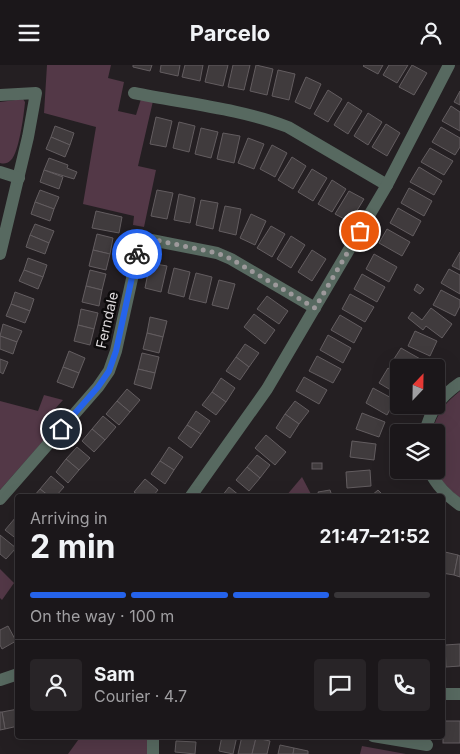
<!DOCTYPE html>
<html lang="en">
<head>
<meta charset="utf-8">
<style>
	:root { --surface:#1b171a; --page:#282427; --text:#f1f3f6; --muted:#a09fa2; --line:#393639; --accent:#2563eb }
	body { margin:0; font-family:Inter,sans-serif; background:var(--page); color:var(--text); height:100vh; display:flex; flex-direction:column; font-size:19px; white-space:nowrap }
	* { box-sizing:border-box; margin:0 }
	p { font-size:16px; color:var(--muted) }
	.icon { flex:none; width:28px; height:28px; fill:none; stroke:currentColor; stroke-width:2; stroke-linecap:round; stroke-linejoin:round }
	.map { position:relative; flex:1; overflow:hidden }
	.sheet { position:absolute; left:15px; top:429px; width:430px; height:245px; display:flex; flex-direction:column; background:var(--surface); border-radius:5px; box-shadow:0 5px 20px #0002,0 0 0 1px var(--line) }
	.sheet>* { flex:none }
	.needle { width:32px; rotate:22deg }
	.buttons { position:absolute; left:390px; top:294px; display:grid; gap:10px }
	.buttons a { display:grid; place-items:center; width:55px; height:55px; border-radius:5px; background:var(--surface); box-shadow:0 5px 20px #0002,0 0 0 1px var(--line); font-size:25px }
	.pin { position:absolute; display:grid; place-items:center; width:42px; height:42px; color:#fff; margin:-21px; border:2px solid #fff; border-radius:50%; box-shadow:0 1px 5px #0007 }
	.courier { position:absolute; display:grid; place-items:center; width:50px; height:50px; margin:-25px; border:4px solid #2563eb; border-radius:50%; background:#fff; color:#222; box-shadow:0 1px 6px #0007 }
	.summary em { font-style:normal; font-weight:700 }
	.summary div { display:flex; flex-direction:column-reverse }
	.summary { display:flex; align-items:center; justify-content:space-between; height:85px; padding:0 15px }
	h1 { font-size:32px; font-weight:700; line-height:38px }
	.bar { display:grid; grid-template-columns:repeat(4,1fr); gap:8px 5px; align-content:center; height:60px; padding:0 15px }
	.bar i { height:6px; border-radius:4px; background:var(--line) }
	.bar .on { background:var(--accent) }
	.bar p { grid-column:span 4 }
	.line { display:flex; align-items:center; gap:12px; padding:0 15px; border-top:1px solid var(--line) }
	.line div { flex:1 }
	.round { display:grid; place-items:center; flex:none; width:52px; height:52px; border-radius:5px; background:var(--page) }
	header { display:flex; justify-content:space-between; align-items:center; height:65px; padding:0 15px; background:var(--surface); font-size:22px; font-weight:700 }
	.map>svg:first-child { display:block }
	.green { fill:#533847 }
	.building { fill:#403b3d; stroke:#635d60 }
	.lines { fill:none; stroke-linecap:round; stroke-linejoin:round }
	.minor { stroke:#576960; stroke-width:12 }
	.done { stroke:#9d999b; stroke-width:5; stroke-dasharray:0 9 }
	.route { stroke:#2563eb; stroke-width:6 }
	.labels { text-anchor:middle; stroke-width:5; stroke-linejoin:round; paint-order:stroke }
	.street-label { font-size:14px; fill:#dedadc; stroke:#0c0a0b }
</style>
</head>
<body>
<header><svg class="icon" aria-label="menu" viewBox="0 0 24 24"><path d="M4 6h16M4 12h16M4 18h16"/></svg>Parcelo<svg class="icon" aria-label="person" viewBox="0 0 24 24"><circle cx="12" cy="8" r="4"/><path d="M4 21q1-7 8-7t8 7"/></svg></header>
<div class="map">
<svg width="460" height="689" viewBox="0 0 460 689">
	<rect width="100%" height="100%" fill="#241f22"/>
	<!-- green -->
	<g class="green">
		<polygon points="47,0 111,0 108,13 124,17 118,46 136,50 141,34 153,36 138,101 156,105 144,162 133,160 134,151 83,139 96,62 44,48"/>
		<path d="M23,34l2,3c-1,12 -6,50 -14,58 -4,4 -7,4 -11,3v-61z"/>
		<path d="M460,326v107c-29,-23 -24,-31 -24,-65h-4c4,-19 14,-31 28,-42z"/>
		<polygon points="44,330 63,335 41,359 51,367 0,425 0,336 38,346"/>
		<polygon points="302,412 312,431 286,431"/>
		<polygon points="0,504 14,518 2,535 0,533"/>
		<polygon points="81,671 149,671 149,689 68,689"/>
		<polygon points="362,681 406,689 360,689"/>
	</g>
	<!-- building -->
	<g class="building">
		<polygon points="133,0 152,0 150,6 133,2"/>
		<polygon points="161,0 180,0 178,11 160,7"/>
		<polygon points="185,0 203,0 200,16 182,12"/>
		<polygon points="209,0 228,0 223,21 205,17"/>
		<polygon points="233,0 250,0 244,25 228,22"/>
		<polygon points="256,0 273,4 267,30 250,26"/>
		<polygon points="364,0 383,0 378,9 363,1"/>
		<polygon points="389,0 408,0 397,18 383,10"/>
		<polygon points="412,0 427,8 414,30 399,22"/>
		<polygon points="278,5 295,9 289,35 272,31"/>
		<polygon points="306,12 321,19 310,44 295,37"/>
		<polygon points="328,25 342,34 328,57 314,49"/>
		<polygon points="460,26 460,40 454,37"/>
		<polygon points="348,37 362,46 348,69 334,60"/>
		<polygon points="451,41 460,47 460,66 442,56"/>
		<polygon points="368,48 382,57 368,80 354,71"/>
		<polygon points="156,52 172,56 166,82 150,79"/>
		<polygon points="179,57 195,61 189,87 173,83"/>
		<polygon points="386,59 400,68 387,91 372,82"/>
		<polygon points="55,61 74,68 70,80 51,72"/>
		<polygon points="441,62 460,73 460,82 455,90 432,77"/>
		<polygon points="201,63 218,67 211,93 195,89"/>
		<polygon points="223,68 240,71 234,98 217,94"/>
		<polygon points="51,72 70,80 65,92 46,84"/>
		<polygon points="248,73 264,79 254,104 238,98"/>
		<polygon points="272,80 287,88 275,112 260,104"/>
		<polygon points="430,83 453,96 444,110 421,97"/>
		<polygon points="292,92 306,101 293,124 278,115"/>
		<polygon points="49,93 68,100 67,103 77,107 74,114 44,105"/>
		<polygon points="419,102 442,116 434,130 410,117"/>
		<polygon points="312,104 327,113 313,136 298,127"/>
		<polygon points="44,105 63,112 59,124 40,117"/>
		<polygon points="332,115 346,124 332,147 318,139"/>
		<polygon points="409,123 432,136 424,151 401,138"/>
		<polygon points="40,125 59,132 54,144 35,137"/>
		<polygon points="157,125 173,128 167,154 151,151"/>
		<polygon points="349,126 364,134 350,157 335,149"/>
		<polygon points="179,129 195,133 190,158 174,155"/>
		<polygon points="201,135 218,138 213,164 196,160"/>
		<polygon points="35,137 54,144 50,156 31,149"/>
		<polygon points="225,141 241,144 236,170 219,166"/>
		<polygon points="398,143 421,156 413,171 390,158"/>
		<polygon points="96,146 122,152 119,168 92,163"/>
		<polygon points="251,149 266,156 255,180 240,173"/>
		<polygon points="35,159 54,166 49,178 30,170"/>
		<polygon points="271,161 285,169 272,192 257,183"/>
		<polygon points="387,164 410,177 402,191 379,178"/>
		<polygon points="97,169 113,173 110,189 93,185"/>
		<polygon points="30,170 49,178 45,189 26,182"/>
		<polygon points="291,171 305,180 291,203 277,194"/>
		<polygon points="93,185 110,189 106,205 89,201"/>
		<polygon points="312,185 326,194 312,216 298,207"/>
		<polygon points="460,187 460,205 452,201"/>
		<polygon points="374,189 397,202 389,217 366,204"/>
		<polygon points="28,193 47,200 43,212 24,205"/>
		<polygon points="150,198 167,201 161,227 145,223"/>
		<polygon points="174,203 190,207 184,232 168,228"/>
		<polygon points="449,204 460,210 460,229 441,218"/>
		<polygon points="24,205 43,212 38,224 19,216"/>
		<polygon points="90,205 106,209 102,225 86,221"/>
		<polygon points="196,208 212,212 206,238 189,234"/>
		<polygon points="362,209 385,222 377,237 354,224"/>
		<polygon points="219,215 235,219 228,244 212,240"/>
		<polygon points="417,219 424,224 420,229 414,225"/>
		<polygon points="86,221 102,225 99,241 82,237"/>
		<polygon points="441,225 460,235 460,241 455,251 433,240"/>
		<polygon points="15,227 34,234 30,246 11,239"/>
		<polygon points="350,229 374,242 365,257 342,244"/>
		<polygon points="267,231 288,246 279,259 257,244"/>
		<polygon points="11,239 30,246 25,258 6,251"/>
		<polygon points="431,243 452,259 442,273 426,261 423,265 408,253 412,247 422,255"/>
		<polygon points="81,244 98,248 94,264 78,260"/>
		<polygon points="254,249 275,265 265,279 244,262"/>
		<polygon points="340,250 362,263 354,278 331,265"/>
		<polygon points="150,252 167,256 163,272 147,268"/>
		<polygon points="3,259 22,266 17,277 0,271"/>
		<polygon points="78,260 94,264 90,280 74,276"/>
		<polygon points="415,266 437,276 430,291 408,281"/>
		<polygon points="147,268 163,272 159,288 143,284"/>
		<polygon points="328,270 351,283 343,298 320,285"/>
		<polygon points="0,271 17,277 13,289 0,284"/>
		<polygon points="245,279 259,288 249,302 236,292"/>
		<polygon points="401,283 422,295 417,302 401,302 392,297"/>
		<polygon points="69,286 85,293 79,308 63,302"/>
		<polygon points="142,288 159,292 155,308 138,304"/>
		<polygon points="317,291 341,304 333,318 309,306"/>
		<polygon points="236,292 249,302 240,315 226,306"/>
		<polygon points="0,294 8,297 3,309 0,307"/>
		<polygon points="63,302 79,308 73,323 57,317"/>
		<polygon points="388,303 399,310 399,330 379,318"/>
		<polygon points="138,304 155,308 151,324 134,319"/>
		<polygon points="304,312 327,325 319,339 296,326"/>
		<polygon points="221,313 235,323 226,337 212,327"/>
		<polygon points="373,323 395,335 387,350 366,338"/>
		<polygon points="127,324 140,335 130,347 117,336"/>
		<polygon points="212,327 226,337 216,350 202,340"/>
		<polygon points="117,336 130,347 119,360 106,349"/>
		<polygon points="295,336 309,346 299,359 285,349"/>
		<polygon points="196,346 210,356 201,369 187,360"/>
		<polygon points="362,348 385,357 379,372 356,364"/>
		<polygon points="285,349 299,359 290,373 276,363"/>
		<polygon points="103,351 116,362 105,375 92,364"/>
		<polygon points="187,360 201,369 191,383 178,373"/>
		<polygon points="92,364 105,375 94,387 82,376"/>
		<polygon points="266,370 286,387 275,400 255,383"/>
		<polygon points="352,376 376,379 374,395 350,392"/>
		<polygon points="77,382 90,393 79,405 66,394"/>
		<polygon points="169,382 183,392 174,405 160,396"/>
		<polygon points="257,390 270,400 260,413 247,402"/>
		<polygon points="66,394 79,405 68,418 56,407"/>
		<polygon points="160,396 174,405 165,419 151,409"/>
		<rect x="312" y="398" width="10" height="6"/>
		<polygon points="247,402 260,413 249,426 236,415"/>
		<polygon points="370,405 371,421 347,423 346,407"/>
		<polygon points="51,411 64,422 56,431 49,431 40,424"/>
		<polygon points="145,414 158,425 153,431 140,431 134,427"/>
		<polygon points="229,422 240,431 222,431"/>
		<polygon points="40,424 49,431 34,431"/>
		<polygon points="330,425 332,431 319,431 318,427"/>
		<polygon points="378,425 384,431 371,431"/>
		<polygon points="16,452 18,454 18,475 5,465"/>
		<polygon points="0,470 16,483 6,494 0,489"/>
		<polygon points="445,487 458,490 454,510 442,508"/>
		<polygon points="458,490 460,491 460,512 454,510"/>
		<polygon points="8,561 16,576 2,584 0,580 0,565"/>
		<polygon points="460,579 460,601 446,602 445,580"/>
		<polygon points="18,644 18,661 5,664 2,647"/>
		<polygon points="0,647 2,647 5,664 0,665"/>
		<rect x="443" y="656" width="17" height="22"/>
		<polygon points="222,671 237,671 233,689 219,686"/>
		<polygon points="242,671 256,673 252,689 238,689"/>
		<polygon points="256,673 270,676 267,689 252,689"/>
		<polygon points="176,676 196,677 195,689 175,687"/>
		<polygon points="280,680 294,683 293,689 278,689"/>
		<polygon points="294,683 308,686 308,689 293,689"/>
	</g>
	<g class="lines">
		<!-- minor -->
		<g class="minor">
			<path d="M134,28c49,10 108,16 154,34l99,58"/>
			<polyline points="0,30 36,28 28,72 0,189"/>
			<polyline points="0,107 19,113"/>
			<path d="M425,368c5,-23 16,-37 35,-50"/>
			<path d="M429,405c8,16 17,25 31,35"/>
			<polyline points="191,431 267,324 387,120 449,0"/>
			<polyline points="0,434 98,322 109,306 116,286 141,173 217,188 231,194 315,243"/>
			<polyline points="0,615 18,609"/>
			<polyline points="442,629 460,629"/>
			<polyline points="373,671 427,680"/>
			<polyline points="153,689 153,671"/>
		</g>
	</g>
	<g class="lines">
		<!-- done -->
		<polyline class="done" points="137,189 141,172 217,188 231,194 315,243 360,166"/>
		<!-- route -->
		<polyline class="route" points="61,364 98,322 109,306 116,286 137,189"/>
	</g>
	<g class="labels">
		<!-- street labels -->
		<g class="street-label">
			<text transform="translate(107 255) rotate(-77)" y="5">Ferndale</text>
		</g>
	</g>
</svg>
<div class="buttons">
<a><svg class="needle" viewBox="-14 -14 28 28"><path d="M0-13l5 13h-10z" fill="#e53935"/><path d="M0 13l5-13h-10z" fill="#a09fa2"/></svg></a>
<a><svg class="icon" aria-label="layers" viewBox="0 0 24 24"><path d="M12 4l9 5-9 5-9-5zM3 14l9 5 9-5"/></svg></a>
</div>
<div class="pin" style="left:360px;top:166px;background:#ea580c"><svg class="icon" aria-label="bag" viewBox="0 0 24 24"><path d="M5 8h14l-1 12H6zM9 8a3 3 0 0 1 6 0"/></svg></div>
<div class="pin" style="left:61px;top:364px;background:#1f2937"><svg class="icon" aria-label="home" viewBox="0 0 24 24"><path d="M3 11l9-7 9 7M6 9v11h12V9"/></svg></div>
<div class="courier" style="left:137px;top:189px"><svg class="icon" aria-label="bike" viewBox="0 0 24 24"><circle cx="6" cy="16" r="4"/><circle cx="18" cy="16" r="4"/><path d="M6 16l4-8h5l3 8M10 8l3 8H6M13 5h3"/></svg></div>
<section class="sheet">
<div class="summary"><div><h1>2 min</h1><p>Arriving in</p></div><em>21:47–21:52</em></div>
<div class="bar"><i class="on"></i><i class="on"></i><i class="on"></i><i></i><p>On the way · 100 m</p></div>
<div class="line" style="height:90px"><a class="round"><svg class="icon" aria-label="person" viewBox="0 0 24 24"><circle cx="12" cy="8" r="4"/><path d="M4 21q1-7 8-7t8 7"/></svg></a><div><b>Sam</b><p>Courier · 4.7</p></div><a class="round"><svg class="icon" aria-label="chat" viewBox="0 0 24 24"><path d="M4 5h16v11H9l-5 4z"/></svg></a><a class="round"><svg class="icon" aria-label="phone" viewBox="0 0 24 24"><path d="M5 4h4l2 5-3 2q2 4 5 5l2-3 5 2v4C11 20 4 13 5 4z"/></svg></a></div>
</section>
</div>
</body>
</html>
